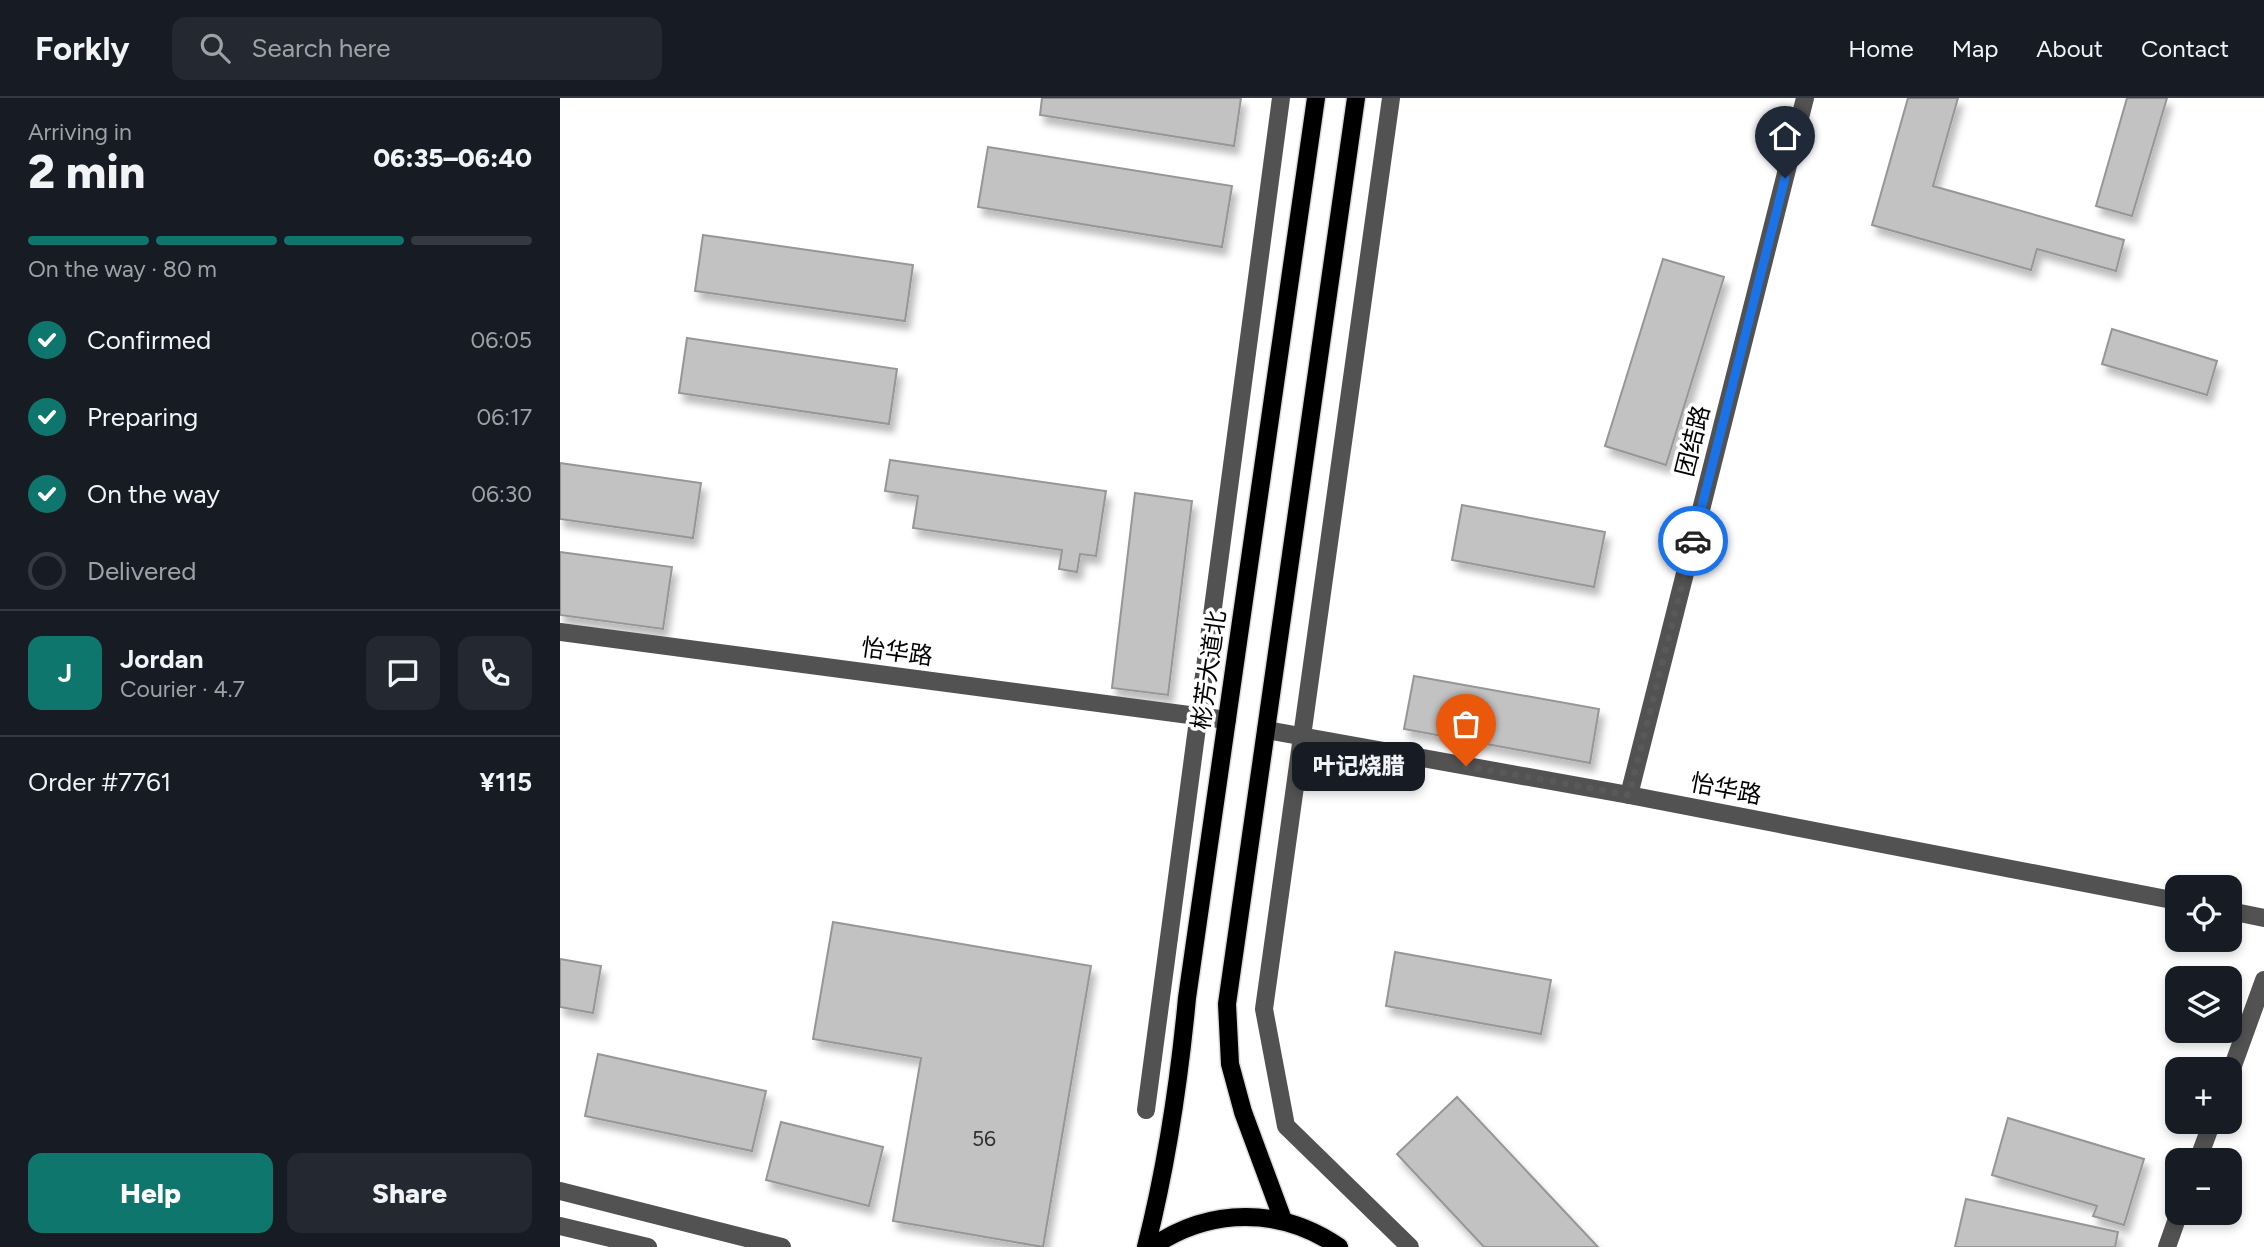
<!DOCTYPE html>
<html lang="en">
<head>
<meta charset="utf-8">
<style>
	:root { --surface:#171b24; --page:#242831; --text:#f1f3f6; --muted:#9ea1a6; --line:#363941; --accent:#0f766e }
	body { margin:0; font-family:Figtree,"Noto Sans SC",sans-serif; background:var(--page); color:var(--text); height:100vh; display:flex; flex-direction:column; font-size:26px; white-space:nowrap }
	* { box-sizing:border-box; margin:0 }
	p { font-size:23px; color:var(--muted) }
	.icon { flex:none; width:38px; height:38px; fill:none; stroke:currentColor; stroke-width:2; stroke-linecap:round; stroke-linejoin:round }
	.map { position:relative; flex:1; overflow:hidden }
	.panel { display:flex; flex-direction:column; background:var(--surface); width:560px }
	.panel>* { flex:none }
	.fabs { position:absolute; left:1605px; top:777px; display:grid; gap:14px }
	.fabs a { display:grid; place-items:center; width:77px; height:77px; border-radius:14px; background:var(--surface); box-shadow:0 4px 10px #0003; font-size:35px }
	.pin { position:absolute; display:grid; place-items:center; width:60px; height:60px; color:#fff; margin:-72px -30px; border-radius:50% 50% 50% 0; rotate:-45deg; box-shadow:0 0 7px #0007 }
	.pin .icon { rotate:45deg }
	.courier { position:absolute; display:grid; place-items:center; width:70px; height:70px; margin:-35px; border:5px solid #1a73e8; border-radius:50%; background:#fff; color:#222; box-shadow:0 2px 9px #0007 }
	.bubble { position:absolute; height:49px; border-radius:14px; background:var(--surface); box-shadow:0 4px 10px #0003; font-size:23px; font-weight:800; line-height:49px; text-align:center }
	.summary em { font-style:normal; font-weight:800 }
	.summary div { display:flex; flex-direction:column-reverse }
	.summary { display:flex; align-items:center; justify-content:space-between; height:119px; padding:0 28px }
	h1 { font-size:46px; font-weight:800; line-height:52px }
	.bar { display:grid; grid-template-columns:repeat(4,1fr); gap:10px 7px; align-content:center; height:84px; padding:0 28px }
	.bar i { height:9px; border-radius:5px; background:var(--line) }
	.bar .selected { background:var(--accent) }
	.bar p { grid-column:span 4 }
	.line { display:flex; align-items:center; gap:18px; padding:0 28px; border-top:2px solid var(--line) }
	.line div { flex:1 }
	.round { display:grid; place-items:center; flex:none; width:74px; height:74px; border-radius:14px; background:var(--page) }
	ol { padding:0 28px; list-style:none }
	li { display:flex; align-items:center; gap:21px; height:77px }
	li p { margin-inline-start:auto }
	li .icon { padding:7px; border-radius:50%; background:var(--accent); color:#fff; stroke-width:4 }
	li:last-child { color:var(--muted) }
	li i { width:38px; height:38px; border:4px solid var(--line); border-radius:50% }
	.primary-button { display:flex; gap:14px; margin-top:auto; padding:14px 28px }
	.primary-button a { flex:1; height:80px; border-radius:14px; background:var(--accent); color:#fff; font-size:28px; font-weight:800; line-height:80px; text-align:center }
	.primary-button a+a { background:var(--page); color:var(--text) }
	header { display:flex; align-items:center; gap:42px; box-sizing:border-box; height:98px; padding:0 35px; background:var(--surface); border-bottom:2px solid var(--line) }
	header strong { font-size:33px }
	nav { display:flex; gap:38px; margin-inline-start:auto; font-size:24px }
	.search { width:490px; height:63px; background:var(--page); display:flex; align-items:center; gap:18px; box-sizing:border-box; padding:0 24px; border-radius:14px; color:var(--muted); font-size:26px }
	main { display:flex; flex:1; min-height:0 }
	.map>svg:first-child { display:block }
	.building { fill:#c2c2c2; stroke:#969696; stroke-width:2; filter:url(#shadow) }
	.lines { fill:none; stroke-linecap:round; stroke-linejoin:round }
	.major-casing { stroke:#dbdbdb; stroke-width:21 }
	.minor { stroke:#525252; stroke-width:18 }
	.major { stroke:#000; stroke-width:18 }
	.done { stroke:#595959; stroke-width:7; stroke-dasharray:0 12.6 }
	.route { stroke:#1a73e8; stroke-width:9 }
	.labels { text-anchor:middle; stroke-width:7; stroke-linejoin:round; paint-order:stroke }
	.number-label { font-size:21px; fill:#303030 }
	.street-label { font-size:24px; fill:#000; stroke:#fff }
</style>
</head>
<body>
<header>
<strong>Forkly</strong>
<div class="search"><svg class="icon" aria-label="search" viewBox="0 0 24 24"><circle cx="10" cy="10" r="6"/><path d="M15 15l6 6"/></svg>Search here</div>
<nav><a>Home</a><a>Map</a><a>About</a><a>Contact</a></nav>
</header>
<main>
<section class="panel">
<div class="summary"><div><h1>2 min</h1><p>Arriving in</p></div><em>06:35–06:40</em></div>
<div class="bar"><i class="selected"></i><i class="selected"></i><i class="selected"></i><i></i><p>On the way · 80 m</p></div>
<ol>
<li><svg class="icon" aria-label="check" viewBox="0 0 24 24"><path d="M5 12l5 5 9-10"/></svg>Confirmed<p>06:05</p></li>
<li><svg class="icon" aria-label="check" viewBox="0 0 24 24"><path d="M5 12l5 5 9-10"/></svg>Preparing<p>06:17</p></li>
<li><svg class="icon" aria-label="check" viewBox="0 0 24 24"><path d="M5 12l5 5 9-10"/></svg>On the way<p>06:30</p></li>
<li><i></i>Delivered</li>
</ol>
<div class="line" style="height:126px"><b class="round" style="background:var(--accent);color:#fff">J</b><div><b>Jordan</b><p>Courier · 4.7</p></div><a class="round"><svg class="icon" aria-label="chat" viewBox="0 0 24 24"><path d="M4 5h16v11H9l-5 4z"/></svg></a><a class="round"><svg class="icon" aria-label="phone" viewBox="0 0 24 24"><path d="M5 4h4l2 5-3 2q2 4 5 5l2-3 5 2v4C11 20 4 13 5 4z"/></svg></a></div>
<div class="line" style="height:91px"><div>Order #7761</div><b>¥115</b></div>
<div class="primary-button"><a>Help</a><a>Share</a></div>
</section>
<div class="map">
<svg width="1704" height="1149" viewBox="0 0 1704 1149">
	<defs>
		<filter id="shadow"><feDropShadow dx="4.5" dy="8" stdDeviation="3.5" flood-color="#0004"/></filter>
	</defs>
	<rect width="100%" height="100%" fill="#fff"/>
	<!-- building -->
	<g class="building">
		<polygon points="482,0 681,0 674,48 480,17"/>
		<polygon points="1348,0 1398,0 1373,88 1564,142 1556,173 1477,151 1471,172 1312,127"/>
		<polygon points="1567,0 1607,0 1572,118 1536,108"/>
		<polygon points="428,49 672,88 662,149 418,109"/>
		<polygon points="143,137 353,167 345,223 135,193"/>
		<polygon points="1103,161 1164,179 1106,367 1045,348"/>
		<polygon points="1552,231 1657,263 1647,297 1542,266"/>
		<polygon points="127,240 337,271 329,326 119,295"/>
		<polygon points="330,362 546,393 536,458 520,456 517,474 499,471 502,452 353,430 358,398 325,393"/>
		<polygon points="0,365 141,385 133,440 0,421"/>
		<polygon points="575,395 632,403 608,597 552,590"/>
		<polygon points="902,407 1045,434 1034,489 892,462"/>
		<polygon points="0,454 112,469 103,531 0,517"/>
		<polygon points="854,578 1039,611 1030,665 844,631"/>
		<polygon points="273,824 531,868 483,1149 333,1123 361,960 253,941"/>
		<polygon points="835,854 991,882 981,936 826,908"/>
		<polygon points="0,861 41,868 33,915 0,909"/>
		<polygon points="38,956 206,993 192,1053 25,1018"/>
		<polygon points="897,999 1038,1149 924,1149 837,1056"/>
		<polygon points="1448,1020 1584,1061 1564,1127 1533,1118 1537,1108 1432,1077"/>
		<polygon points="221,1024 323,1049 309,1108 206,1082"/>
		<polygon points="1406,1101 1558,1134 1555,1149 1395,1149"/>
	</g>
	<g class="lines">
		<defs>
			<g id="major">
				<polyline points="723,1122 683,1014 670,966 667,906 796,0"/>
				<path d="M586,1149c21,-83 33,-164 41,-249l129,-900"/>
				<path d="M592,1149c58,-40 129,-40 187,0"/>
			</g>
		</defs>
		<!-- major casing -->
		<use href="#major" class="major-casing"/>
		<!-- minor -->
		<g class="minor">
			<polyline points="831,0 704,911 726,1028 850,1149"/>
			<polyline points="0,534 667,622"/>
			<polyline points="706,632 1069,697 1617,803"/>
			<polyline points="1069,697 1245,0"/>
			<polyline points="1670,813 1704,820"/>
			<polyline points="1670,976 1704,882"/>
			<polyline points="586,1012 721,0"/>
			<polyline points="1638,1062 1652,1024"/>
			<polyline points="0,1093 222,1149"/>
			<polyline points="0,1128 88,1149"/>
			<polyline points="1607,1149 1619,1115"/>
		</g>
		<!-- major -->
		<use href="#major" class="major"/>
	</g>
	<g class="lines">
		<!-- done -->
		<polyline class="done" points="906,668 1069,697 1133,443"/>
		<!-- route -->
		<polyline class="route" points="1133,443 1225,80"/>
	</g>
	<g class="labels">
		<!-- number labels -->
		<g class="number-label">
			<text x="424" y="1048">56</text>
		</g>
		<!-- street labels -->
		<g class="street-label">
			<text transform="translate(1133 343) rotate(-76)" y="8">团结路</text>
			<text transform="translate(337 554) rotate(8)" y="8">怡华路</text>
			<text transform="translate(649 572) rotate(-82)" y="8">彬芳大道北</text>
			<text transform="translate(1166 691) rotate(11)" y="8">怡华路</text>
		</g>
	</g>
</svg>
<div class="fabs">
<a><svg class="icon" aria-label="locate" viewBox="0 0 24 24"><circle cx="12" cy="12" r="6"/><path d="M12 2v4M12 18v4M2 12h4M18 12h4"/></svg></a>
<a><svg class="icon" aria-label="layers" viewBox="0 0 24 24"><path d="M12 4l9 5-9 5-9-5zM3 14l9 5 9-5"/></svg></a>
<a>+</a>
<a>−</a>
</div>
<div class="pin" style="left:906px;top:668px;background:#ea580c"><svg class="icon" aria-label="bag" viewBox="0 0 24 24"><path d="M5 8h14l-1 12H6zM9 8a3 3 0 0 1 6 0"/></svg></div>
<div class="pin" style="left:1225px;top:80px;background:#1f2937"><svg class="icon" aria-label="home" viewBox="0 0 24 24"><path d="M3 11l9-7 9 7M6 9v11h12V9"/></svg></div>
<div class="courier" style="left:1133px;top:443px"><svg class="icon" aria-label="car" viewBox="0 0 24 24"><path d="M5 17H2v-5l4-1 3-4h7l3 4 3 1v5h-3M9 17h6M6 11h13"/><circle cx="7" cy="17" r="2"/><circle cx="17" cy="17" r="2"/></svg></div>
<div class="bubble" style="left:732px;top:644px;width:133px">叶记烧腊</div>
</div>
</main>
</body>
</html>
